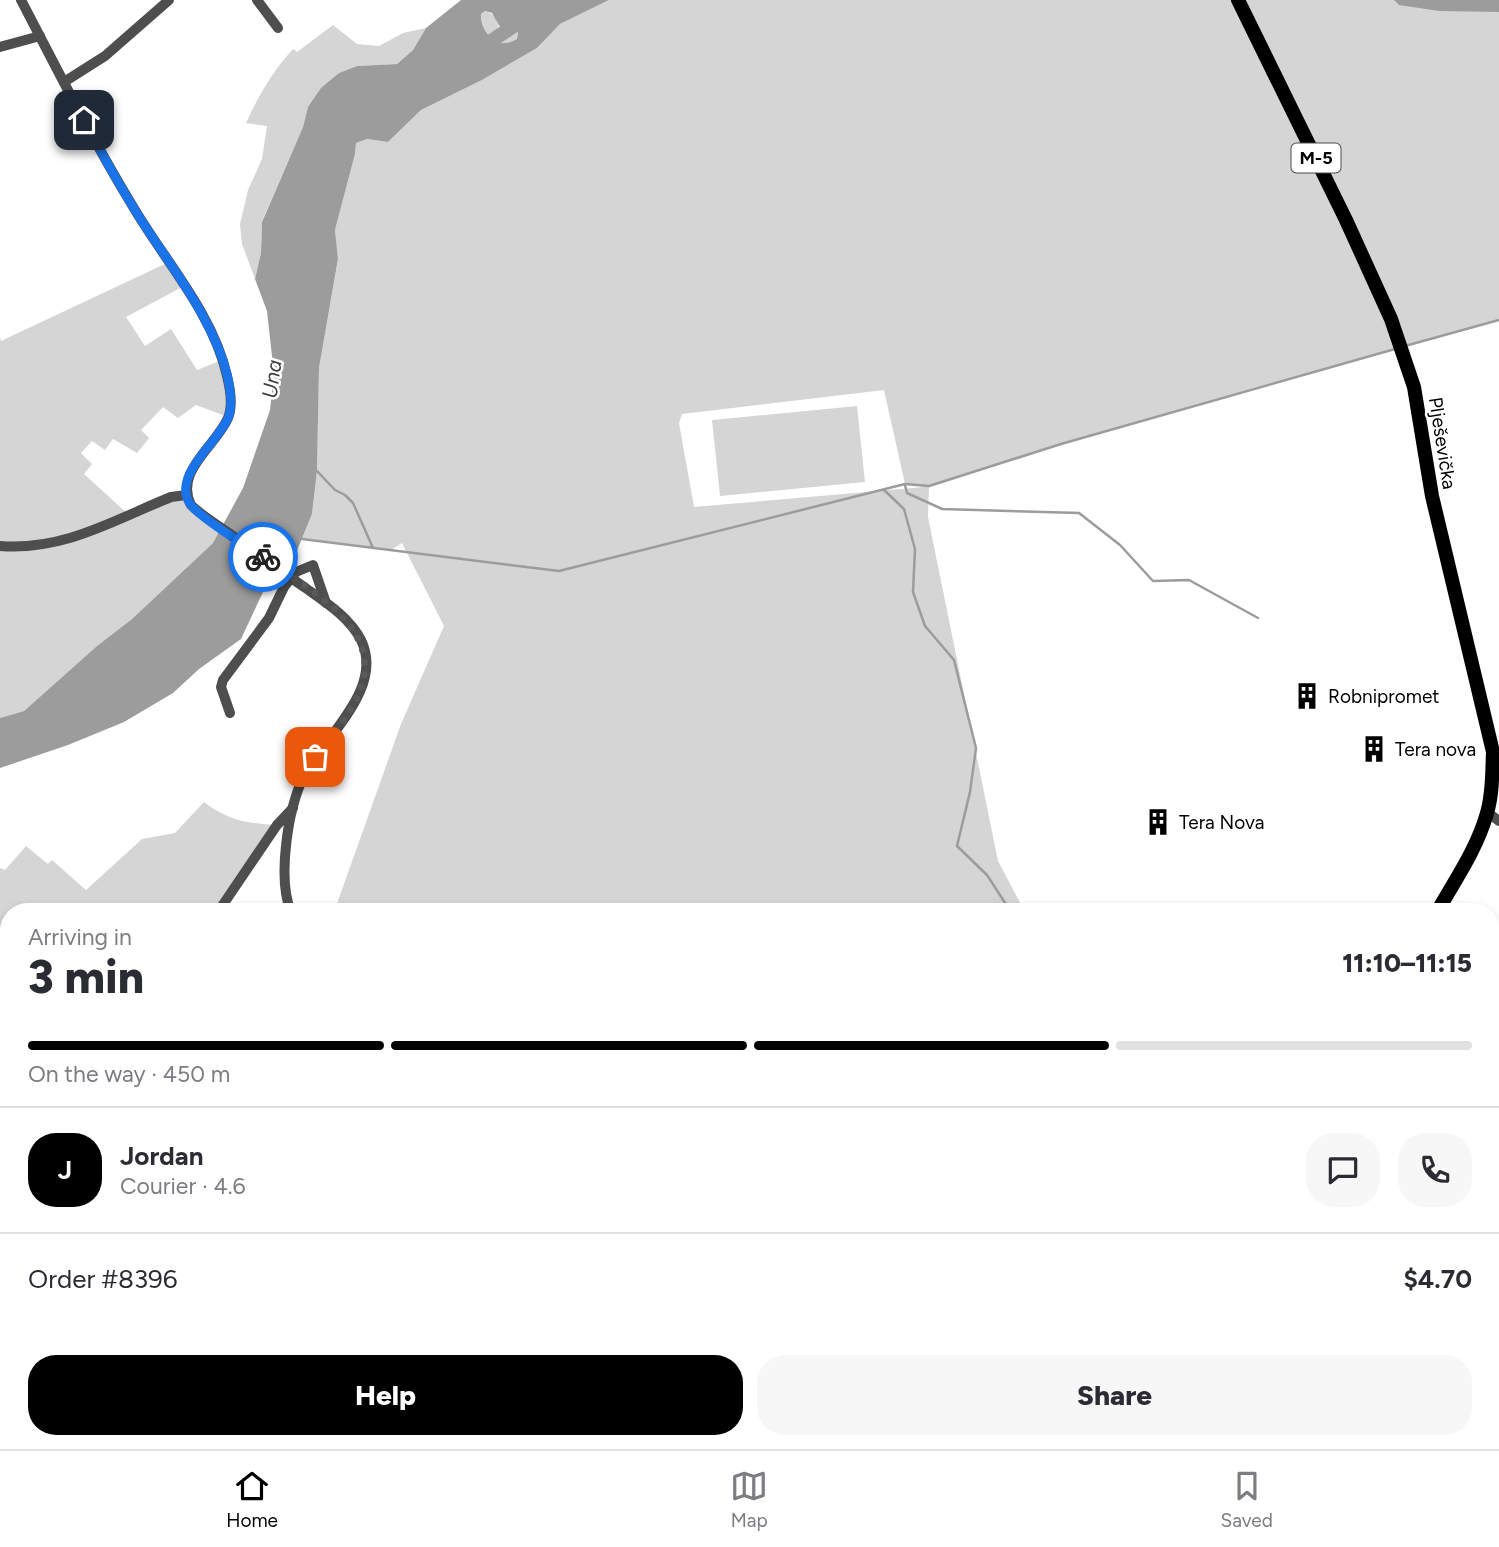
<!DOCTYPE html>
<html lang="en">
<head>
<meta charset="utf-8">
<style>
	:root { --surface:#fff; --page:#f7f7f7; --text:#2b2b33; --muted:#7c7c81; --line:#e1e1e2; --accent:#000 }
	body { margin:0; font-family:Figtree,sans-serif; background:var(--page); color:var(--text); height:100vh; display:flex; flex-direction:column; font-size:26px; white-space:nowrap }
	* { box-sizing:border-box; margin:0 }
	p { font-size:23px; color:var(--muted) }
	.icon { flex:none; width:38px; height:38px; fill:none; stroke:currentColor; stroke-width:2; stroke-linecap:round; stroke-linejoin:round }
	.map { position:relative; flex:1; overflow:hidden }
	.details { position:absolute; left:0px; top:903px; width:1500px; height:546px; display:flex; flex-direction:column; background:var(--surface); border-radius:28px 28px 0 0; box-shadow:0 4px 10px #0003 }
	.details>* { flex:none }
	.pin { position:absolute; display:grid; place-items:center; width:60px; height:60px; color:#fff; margin:-30px; border-radius:14px; box-shadow:0 4px 10px #0006 }
	.courier { position:absolute; display:grid; place-items:center; width:70px; height:70px; margin:-35px; border:5px solid #1a73e8; border-radius:50%; background:#fff; color:#222; box-shadow:0 2px 9px #0007 }
	.head em { font-style:normal; font-weight:800 }
	.head div { display:flex; flex-direction:column-reverse }
	.head { display:flex; align-items:center; justify-content:space-between; height:119px; padding:0 28px }
	h1 { font-size:46px; font-weight:800; line-height:52px }
	.bar { display:grid; grid-template-columns:repeat(4,1fr); gap:10px 7px; align-content:center; height:84px; padding:0 28px }
	.bar i { height:9px; border-radius:5px; background:var(--line) }
	.bar .on { background:var(--accent) }
	.bar p { grid-column:span 4 }
	.line { display:flex; align-items:center; gap:18px; padding:0 28px; border-top:2px solid var(--line) }
	.line div { flex:1 }
	.round { display:grid; place-items:center; flex:none; width:74px; height:74px; border-radius:28px; background:var(--page) }
	.button { display:flex; gap:14px; margin-top:auto; padding:14px 28px }
	.button a { flex:1; height:80px; border-radius:28px; background:var(--accent); color:#fff; font-size:28px; font-weight:800; line-height:80px; text-align:center }
	.button a+a { background:var(--page); color:var(--text) }
	.tab-bar { display:flex; justify-content:space-around; align-items:center; height:98px; border-top:2px solid var(--line); background:var(--surface); font-size:19px; color:var(--muted) }
	.tab-bar a { display:grid; justify-items:center; gap:4px }
	.tab-bar .on { color:var(--accent) }
	.map>svg:first-child { display:block }
	.green { fill:#d5d5d5; fill-rule:evenodd }
	.water { fill:#9c9c9c; fill-rule:evenodd }
	.lines { fill:none; stroke-linecap:round; stroke-linejoin:round }
	.stream { stroke:#9c9c9c; stroke-width:2.5 }
	.river { stroke:#9c9c9c; stroke-width:14 }
	.minor { stroke:#4e4e4e; stroke-width:10 }
	.major { stroke:#000; stroke-width:14 }
	.done { stroke:#595959; stroke-width:7; stroke-dasharray:0 12.6 }
	.route { stroke:#1a73e8; stroke-width:9 }
	.labels { text-anchor:middle; stroke-width:5; stroke-linejoin:round; paint-order:stroke }
	.shield { fill:#fff; stroke:#4c4c4c; stroke-width:2 }
	.shield-label { font-size:18px; font-weight:bold; fill:#000 }
	.street-label { font-size:19px; fill:#000; stroke:#fff }
	.poi-label { font-size:19px; fill:#000; stroke:#fff; text-anchor:start }
	.water-label { font-size:21px; font-style:italic; fill:#3d3d3d; stroke:#fff }
</style>
</head>
<body>
<div class="map">
<svg width="1499" height="1449" viewBox="0 0 1499 1449">
	<rect width="100%" height="100%" fill="#fff"/>
	<!-- green -->
	<g class="green">
		<path d="M609,0h890v320l-438,124 -132,42 -1,31 70,344 27,51h-691l67,-188 43,-98 -42,-83 -11,7 -89,-11 10,-25 5,-43 2,-103 19,-108 -3,-30 20,-76 1,-11 11,-4 21,3 33,-32 61,-30 55,-32 23,-24zM884,390l21,94 19,3 -230,20 -15,-84 3,-9z"/>
		<path d="M485,11c9,3 12,7 14,17l9,4 10,-1 -1,8c-4,2 -8,4 -12,4 -14,1 -25,-16 -24,-29z"/>
		<path d="M333,25l24,19 22,2 24,-13 23,-5 -13,22 -16,14 -40,2 -18,7 -31,34 -5,20 -41,94 -1,32 -6,26 -13,-35 -2,-20 8,-34 14,-31 5,-33 -21,-3c13,-28 26,-51 47,-74l4,3z"/>
		<polygon points="169,262 184,286 126,317 145,346 171,329 197,370 222,360 228,417 196,405 178,418 163,407 141,430 149,438 137,453 113,439 105,450 92,441 81,453 92,464 84,474 129,515 186,495 223,529 213,543 132,619 97,646 24,711 0,718 0,336 1,341"/>
		<polygon points="857,406 865,482 720,496 712,420"/>
		<path d="M204,802c25,19 42,21 73,23l-59,87h-209v528h424l-2,9h-431v-581l5,2 21,-24 22,18 4,-4 34,30 56,-51 33,-6z"/>
		<polygon points="827,1440 863,1440 854,1449 835,1449"/>
	</g>
	<!-- water -->
	<g class="water">
		<path d="M461,0h148l-49,24 -23,24 -55,32 -61,30 -33,32 -21,-3 -11,4 -1,11 -20,76 3,29 -19,109 -2,103 -5,43 -16,39 -33,39 -22,47 -42,30 -26,24 -49,29 -56,23 -68,23v-50l24,-7 73,-65 35,-27 81,-76 30,-55 27,-78 4,-36 -7,-63 -12,-32 6,-26 1,-31 41,-95 5,-20 13,-19 18,-15 18,-7 40,-2 16,-14 13,-22zM485,11l7,2 12,21 14,-2 -1,7c-4,2 -8,4 -12,4 -14,1 -25,-16 -24,-29z"/>
		<polygon points="1394,0 1499,0 1499,12 1439,11 1399,5"/>
	</g>
	<g class="lines">
		<!-- stream -->
		<g class="stream">
			<polyline points="1405,346 1499,320"/>
			<polyline points="317,471 335,490 345,495 353,503 373,548"/>
			<polyline points="905,485 907,493 942,509 1079,513 1120,545 1153,581 1189,580 1258,618"/>
			<polyline points="884,490 904,509 915,549 913,592 925,626 954,660 976,748 970,792 957,846 987,875 1011,912"/>
			<polyline points="302,539 559,571 905,484 929,486 1061,444 1395,349"/>
		</g>
		<!-- river -->
		<polyline class="river" points="448,69 543,7 545,0"/>
		<!-- minor -->
		<g class="minor">
			<path d="M21,0c36,69 71,139 111,205 32,55 81,108 95,171 3,12 6,30 1,42 -12,28 -54,53 -37,87 11,11 25,19 38,28 26,19 52,38 78,56 20,14 43,29 54,51 24,49 -37,97 -57,136 -16,32 -27,102 -13,136"/>
			<polyline points="257,0 278,28"/>
			<polyline points="0,47 40,36"/>
			<polyline points="64,82 105,56 169,0"/>
			<path d="M0,546c64,5 114,-26 171,-49l15,-2"/>
			<polyline points="230,713 221,687 223,680 269,618 284,587 296,572 313,565 326,603"/>
			<polyline points="1487,812 1499,821"/>
			<polyline points="218,912 277,825 293,808"/>
			<polyline points="1491,1083 1499,1080"/>
			<polyline points="208,1440 211,1449"/>
			<polyline points="635,1440 643,1449"/>
			<polyline points="1083,1440 1086,1449"/>
			<polyline points="1441,1440 1443,1449"/>
			<polyline points="522,1449 522,1440"/>
			<polyline points="1333,1449 1376,1447 1397,1449"/>
		</g>
		<!-- major -->
		<g class="major">
			<path d="M1238,0l108,220 45,99 23,68 18,109 61,256c-1,20 0,41 -6,61 -10,36 -32,67 -50,99"/>
			<polyline points="1170,1449 1174,1440"/>
		</g>
	</g>
	<g class="lines">
		<!-- done -->
		<path class="done" d="M263,557c52,38 135,76 88,152 -10,17 -24,32 -36,48"/>
		<!-- route -->
		<path class="route" d="M84,120c19,36 39,72 61,106 30,46 68,94 82,148 3,13 6,30 2,42 -9,25 -58,59 -39,88 10,14 56,42 73,53"/>
	</g>
	<!-- icons -->
	<defs>
		<symbol id="building-bare" viewBox="-9 -9 18 18"><path d="M-4-6H4V6H1V3H-1V6H-4ZM-2.5-4.3h1.7v1.8h-1.7ZM.8-4.3h1.7v1.8H.8ZM-2.5-1h1.7V.8h-1.7ZM.8-1h1.7V.8H.8Z" fill="#000" stroke="#fff" stroke-width="2.5" paint-order="stroke"/></symbol>
	</defs>
	<g fill-rule="evenodd">
		<use href="#building-bare" x="1288" y="677" width="38" height="38"/>
		<use href="#building-bare" x="1355" y="730" width="38" height="38"/>
		<use href="#building-bare" x="1139" y="803" width="38" height="38"/>
	</g>
	<g class="labels">
		<!-- shield labels -->
		<rect class="shield" x="1291.5" y="143.5" width="49" height="29" rx="5"/>
		<g class="shield-label">
			<text x="1316" y="164">M-5</text>
		</g>
		<!-- street labels -->
		<g class="street-label">
			<text transform="translate(1443 443) rotate(81)" y="7">Plješevička</text>
		</g>
		<!-- poi labels -->
		<g class="poi-label">
			<text x="1328" y="703">Robnipromet</text>
			<text x="1395" y="756">Tera nova</text>
			<text x="1179" y="829">Tera Nova</text>
		</g>
		<!-- water labels -->
		<g class="water-label">
			<text transform="translate(272 379) rotate(-82)" y="7">Una</text>
		</g>
	</g>
</svg>
<div class="pin" style="left:315px;top:757px;background:#ea580c"><svg class="icon" aria-label="bag" viewBox="0 0 24 24"><path d="M5 8h14l-1 12H6zM9 8a3 3 0 0 1 6 0"/></svg></div>
<div class="pin" style="left:84px;top:120px;background:#1f2937"><svg class="icon" aria-label="home" viewBox="0 0 24 24"><path d="M3 11l9-7 9 7M6 9v11h12V9"/></svg></div>
<div class="courier" style="left:263px;top:557px"><svg class="icon" aria-label="bike" viewBox="0 0 24 24"><circle cx="6" cy="16" r="4"/><circle cx="18" cy="16" r="4"/><path d="M6 16l4-8h5l3 8M10 8l3 8H6M13 5h3"/></svg></div>
<section class="details">
<div class="head"><div><h1>3 min</h1><p>Arriving in</p></div><em>11:10–11:15</em></div>
<div class="bar"><i class="on"></i><i class="on"></i><i class="on"></i><i></i><p>On the way · 450 m</p></div>
<div class="line" style="height:126px"><b class="round" style="background:var(--accent);color:#fff">J</b><div><b>Jordan</b><p>Courier · 4.6</p></div><a class="round"><svg class="icon" aria-label="chat" viewBox="0 0 24 24"><path d="M4 5h16v11H9l-5 4z"/></svg></a><a class="round"><svg class="icon" aria-label="phone" viewBox="0 0 24 24"><path d="M5 4h4l2 5-3 2q2 4 5 5l2-3 5 2v4C11 20 4 13 5 4z"/></svg></a></div>
<div class="line" style="height:91px"><div>Order #8396</div><b>$4.70</b></div>
<div class="button"><a>Help</a><a>Share</a></div>
</section>
</div>
<nav class="tab-bar">
<a class="on"><svg class="icon" aria-label="home" viewBox="0 0 24 24"><path d="M3 11l9-7 9 7M6 9v11h12V9"/></svg>Home</a>
<a><svg class="icon" aria-label="map" viewBox="0 0 24 24"><path d="M3 6l6-2 6 2 6-2v14l-6 2-6-2-6 2zM9 4v14M15 6v14"/></svg>Map</a>
<a><svg class="icon" aria-label="saved" viewBox="0 0 24 24"><path d="M7 4h10v16l-5-4-5 4z"/></svg>Saved</a>
</nav>
</body>
</html>
